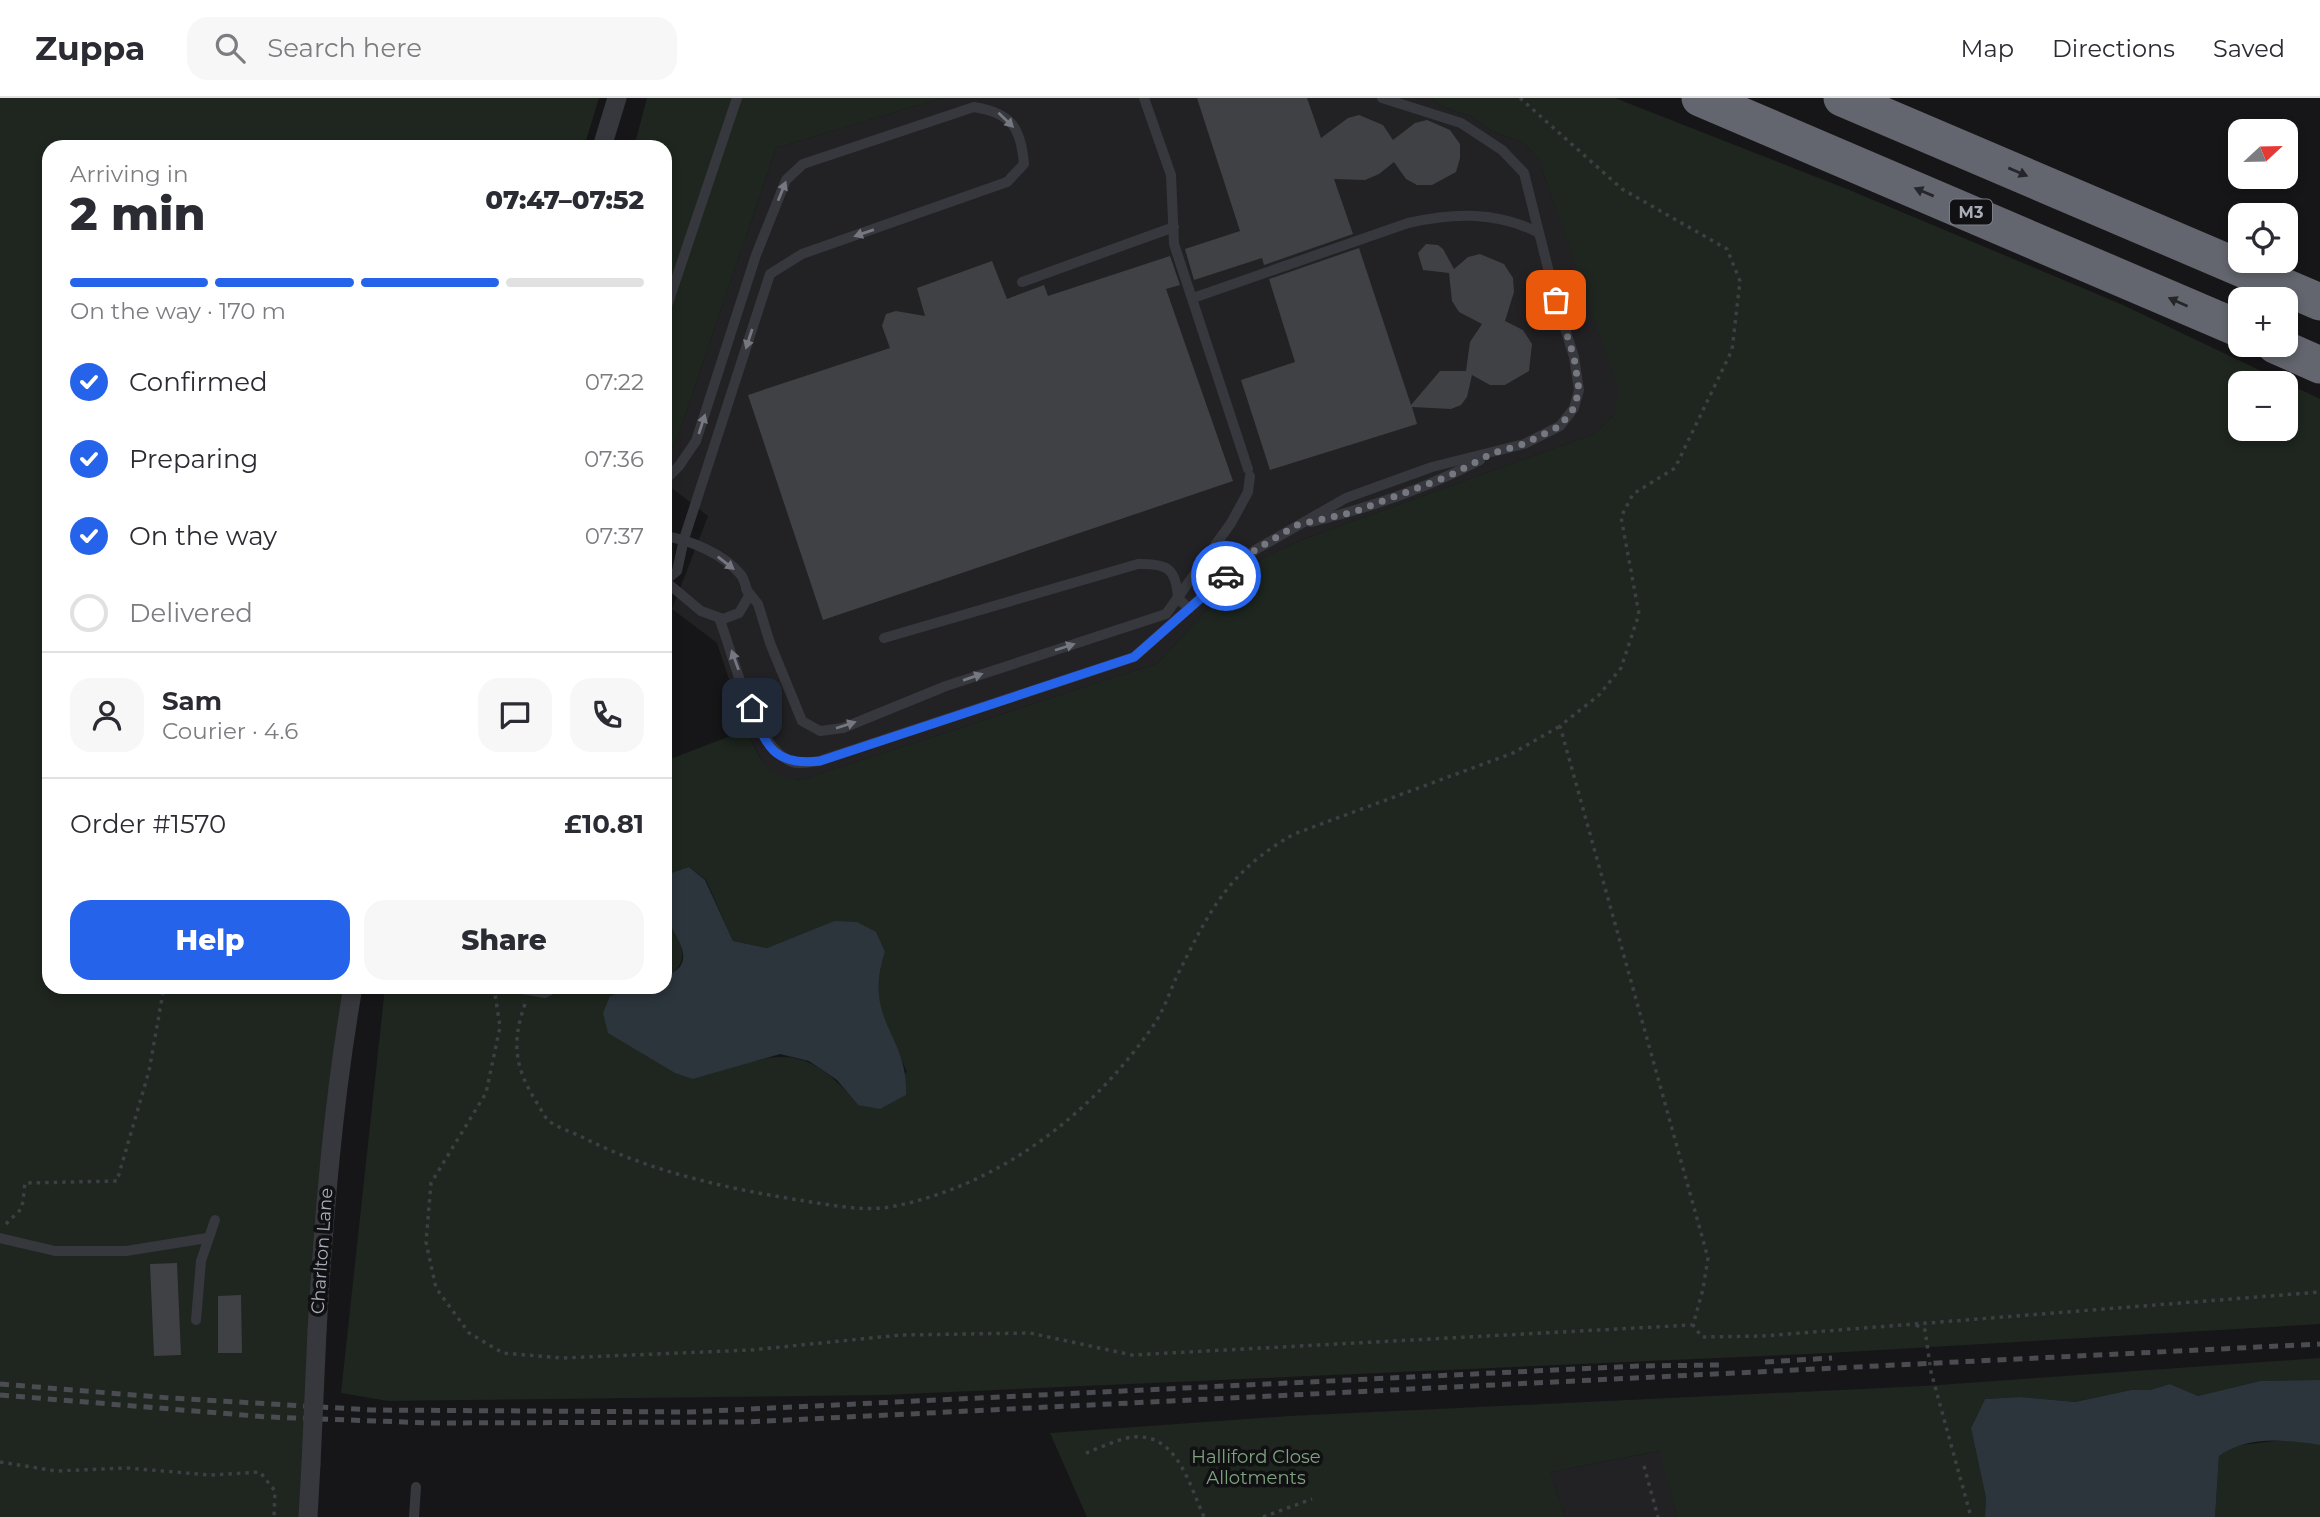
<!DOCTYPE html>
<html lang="en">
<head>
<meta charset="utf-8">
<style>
	:root { --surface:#fff; --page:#f7f7f7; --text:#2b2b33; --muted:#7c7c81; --line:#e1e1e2; --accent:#2563eb }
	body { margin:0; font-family:Montserrat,sans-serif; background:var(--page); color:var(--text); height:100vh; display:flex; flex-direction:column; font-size:26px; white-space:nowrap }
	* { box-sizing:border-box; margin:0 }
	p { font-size:23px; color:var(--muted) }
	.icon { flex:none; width:38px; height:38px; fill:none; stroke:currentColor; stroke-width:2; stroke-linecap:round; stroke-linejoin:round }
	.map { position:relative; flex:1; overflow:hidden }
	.details { position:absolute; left:42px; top:42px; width:630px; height:854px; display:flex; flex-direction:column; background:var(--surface); border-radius:21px; box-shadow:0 4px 10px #0003 }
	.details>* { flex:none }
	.needle { width:46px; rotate:68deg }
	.buttons { position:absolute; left:2228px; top:21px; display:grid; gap:14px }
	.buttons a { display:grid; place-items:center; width:70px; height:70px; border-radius:14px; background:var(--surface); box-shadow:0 4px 10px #0003; font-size:35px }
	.pin { position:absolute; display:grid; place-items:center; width:60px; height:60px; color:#fff; margin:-30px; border-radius:14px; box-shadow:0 4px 10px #0006 }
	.courier { position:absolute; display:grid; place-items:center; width:70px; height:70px; margin:-35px; border:5px solid #2563eb; border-radius:50%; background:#fff; color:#222; box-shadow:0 2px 9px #0007 }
	.headline em { font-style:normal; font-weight:800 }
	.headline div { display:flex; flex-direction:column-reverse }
	.headline { display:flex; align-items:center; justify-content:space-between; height:119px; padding:0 28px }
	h1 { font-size:46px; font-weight:800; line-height:52px }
	.bar { display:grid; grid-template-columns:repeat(4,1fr); gap:10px 7px; align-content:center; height:84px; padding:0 28px }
	.bar i { height:9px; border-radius:5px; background:var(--line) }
	.bar .selected { background:var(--accent) }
	.bar p { grid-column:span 4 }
	.line { display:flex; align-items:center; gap:18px; padding:0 28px; border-top:2px solid var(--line) }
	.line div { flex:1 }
	.round { display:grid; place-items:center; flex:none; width:74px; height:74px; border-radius:21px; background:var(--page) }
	ol { padding:0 28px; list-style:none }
	li { display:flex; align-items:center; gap:21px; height:77px }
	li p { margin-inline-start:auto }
	li .icon { padding:7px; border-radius:50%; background:var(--accent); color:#fff; stroke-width:4 }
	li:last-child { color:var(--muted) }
	li i { width:38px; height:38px; border:4px solid var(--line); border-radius:50% }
	.cta { display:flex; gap:14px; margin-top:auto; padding:14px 28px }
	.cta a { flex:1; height:80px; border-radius:21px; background:var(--accent); color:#fff; font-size:28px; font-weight:800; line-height:80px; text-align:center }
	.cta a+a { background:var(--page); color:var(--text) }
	header { display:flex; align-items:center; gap:42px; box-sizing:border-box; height:98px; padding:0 35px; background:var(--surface); border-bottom:2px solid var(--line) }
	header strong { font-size:33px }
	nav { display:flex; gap:38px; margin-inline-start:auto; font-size:24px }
	.search { width:490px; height:63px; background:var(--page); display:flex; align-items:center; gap:18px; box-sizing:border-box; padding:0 24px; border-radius:21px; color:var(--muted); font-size:26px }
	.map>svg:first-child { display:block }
	.built { fill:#222225 }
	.green { fill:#1e261f; fill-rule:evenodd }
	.water { fill:#2c353c }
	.building { fill:#404145 }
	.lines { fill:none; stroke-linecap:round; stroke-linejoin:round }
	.path { stroke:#3d3f44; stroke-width:3.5; stroke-dasharray:3.5 5; stroke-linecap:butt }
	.lane { stroke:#37383d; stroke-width:10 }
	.street { stroke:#37383d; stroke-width:19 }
	.highway { stroke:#63666e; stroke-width:37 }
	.rail { stroke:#4a4c52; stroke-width:5; stroke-dasharray:9 7; stroke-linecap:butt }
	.street-bridge { stroke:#37383d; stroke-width:19 }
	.oneway { fill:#757881 }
	.oneway2 { fill:#26262a }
	.done { stroke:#757880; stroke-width:7; stroke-dasharray:0 12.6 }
	.route { stroke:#2563eb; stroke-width:9 }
	.labels { text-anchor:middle; stroke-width:7; stroke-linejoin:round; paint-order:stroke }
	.shield { fill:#111113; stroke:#7b7e86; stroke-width:2 }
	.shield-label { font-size:16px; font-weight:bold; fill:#a8adb8 }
	.street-label { font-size:18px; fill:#a8adb8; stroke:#111113 }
	.park-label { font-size:18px; fill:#7fa381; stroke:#111113 }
</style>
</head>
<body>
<header>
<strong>Zuppa</strong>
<div class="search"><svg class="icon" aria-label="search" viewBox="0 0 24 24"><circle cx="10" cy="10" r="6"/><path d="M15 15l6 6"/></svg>Search here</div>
<nav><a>Map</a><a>Directions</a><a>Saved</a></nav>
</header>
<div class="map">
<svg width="2320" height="1419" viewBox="0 0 2320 1419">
	<rect width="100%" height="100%" fill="#161618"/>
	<!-- built -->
	<g class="built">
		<polygon points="942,0 1431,0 1442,9 1471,18 1493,34 1524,45 1538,60 1620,292 1614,317 1594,336 1304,441 1262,460 1232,484 1158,565 801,682 782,680 767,672 746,632 717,545 672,511 708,418 665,385 665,364 678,338 776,50"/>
		<polygon points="1660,1353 1677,1419 1565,1419 1550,1374"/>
	</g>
	<!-- green -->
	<g class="green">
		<polygon points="0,0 599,0 584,49 49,49 49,889 353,889 308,1419 0,1419"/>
		<polygon points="647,0 942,0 776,50 678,338 665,364 665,49 634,49"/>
		<path d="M1431,0h184l232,91 276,116 197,94v925l-491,29 -946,42 -495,6 -47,-8 44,-406h39v5l3,-5h207l-24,9 83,83c78,-22 107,-45 165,26l49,-33c-20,-46 -39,-69 -22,-120l-51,-31 -67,27 -34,-7 -27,-61 -17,-13 -18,6 -6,12v-124l81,-31c16,30 17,46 55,50l357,-117 74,-81 30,-24 42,-19 290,-105 20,-19 5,-25 -81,-232 -14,-15 -31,-11 -22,-16 -29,-9zM2240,285h46v46h-46z"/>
		<path d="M665,813c10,22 33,53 0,65z"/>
		<polygon points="2320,1260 2320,1282 2260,1283 2198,1298 2170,1286 2150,1292 2131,1292 2075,1304 2020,1299 1985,1301 1971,1330 1986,1400 1985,1419 1677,1419 1659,1353 1550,1374 1565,1419 1087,1419 1050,1335 1290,1318 1924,1288"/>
		<polygon points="2283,1342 2320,1347 2320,1419 2215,1419 2219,1358 2233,1348"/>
	</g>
	<!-- water -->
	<g class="water">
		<path d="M689,769l16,13 28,61 34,7 67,-27 23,1 19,10 9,20c-23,69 24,83 21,143l-26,14 -22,-4 -21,-25 -28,-19 -29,-7 -87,25 -18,-6 -67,-40 -5,-20 7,-17 24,-9h31v-11c39,-14 4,-43 0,-66 -3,-13 0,-26 6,-37z"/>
		<path d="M2320,1282v65c-34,-5 -71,-10 -101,11l-4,61h-230l1,-19 -15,-70 14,-29 35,-2 55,5 56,-12h19l20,-6 28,12 62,-15z"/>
	</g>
	<!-- building -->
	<g class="building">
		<polygon points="1197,0 1307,0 1321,40 1348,20 1359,17 1383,27 1393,42 1415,25 1427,22 1450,32 1460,46 1460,60 1456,74 1432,87 1417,87 1406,81 1394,64 1379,76 1365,82 1334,81 1353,136 1264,167 1262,160 1194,182 1185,151 1240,133"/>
		<polygon points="1426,146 1438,147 1443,151 1454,171 1468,159 1480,156 1504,166 1513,180 1514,194 1505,223 1523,232 1532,246 1529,273 1505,287 1490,287 1472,277 1467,299 1461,307 1451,311 1412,309 1417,326 1270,372 1241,282 1295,264 1269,181 1359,150 1411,307 1440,273 1466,273 1470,244 1482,226 1459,214 1452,203 1449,175 1423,172 1418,155"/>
		<polygon points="1170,158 1180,187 1166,191 1233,383 823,522 748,297 890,250 882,228 886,216 896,213 925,218 917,190 992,163 1007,201 1044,187 1048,198"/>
		<polygon points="177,1165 181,1257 154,1258 150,1166"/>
		<polygon points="241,1197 242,1255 218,1255 218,1198"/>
	</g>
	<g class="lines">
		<!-- path -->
		<g class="path">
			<polyline points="1520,0 1622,91 1727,151 1740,183 1732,252 1675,370 1633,396 1621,419 1639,516 1621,570 1599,597 1560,628 1708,1160 1703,1191 1693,1227 1702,1239 1763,1238 2320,1194"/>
			<polyline points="494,889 500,929 486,995 431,1085 426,1144 436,1190 469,1235 503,1255 561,1260 751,1252 901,1237 1030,1235 1132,1257 1692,1227"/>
			<path d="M525,906c-14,40 -10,64 12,99 4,6 7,14 12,18 9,7 23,11 33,16 70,36 152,53 229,65 27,4 56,10 84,4 105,-21 198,-93 258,-180 10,-14 16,-32 23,-48 33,-66 51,-106 118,-144l219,-81 47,-27"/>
			<polyline points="6,1126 22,1110 25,1085 117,1083 149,973 164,889"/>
			<polyline points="1916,1227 1925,1232 1931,1274 1971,1419"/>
			<path d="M1086,1355c13,-5 28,-12 41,-15 49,-10 62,46 77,79"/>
			<polyline points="0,1364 56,1373 127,1370 210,1377 260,1374 275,1393 274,1419"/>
			<polyline points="1644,1368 1658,1419"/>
			<polyline points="1263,1419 1312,1401"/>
		</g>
		<!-- lane -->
		<g class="lane">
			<polyline points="1144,0 1171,77 1174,146 1248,371"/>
			<polyline points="1022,184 1174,129"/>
			<path d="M1193,200l215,-75c46,-10 89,-12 131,10"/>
			<polyline points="665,214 737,0"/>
			<path d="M665,382l14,-14 17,-25 60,-186 30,-75 17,-16 171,-57c37,6 47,20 50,57l-17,18 -205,72 -32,20 -86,265 -7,32 -11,9"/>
			<path d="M1311,424c58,-14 116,-34 169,-62"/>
			<path d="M665,438c25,4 59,18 76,39 4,5 5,14 8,21l-10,17 -16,6 -22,-8 -36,-30"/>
			<polyline points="746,491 758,506 770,545 802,623 820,633 843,630 946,588 1166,516 1231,425 1248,394 1250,378"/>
			<path d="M719,520c16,40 33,127 73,144 8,3 19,0 27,-1l315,-104 121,-107 91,-52 86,-31 92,-23 36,-18 14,-18 5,-18 -5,-33 -18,-57 -32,-127 -22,-23 -41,-27 -79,-25"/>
			<path d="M884,540l254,-74c29,-1 38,4 40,34l11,11"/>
			<polyline points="512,889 545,895 555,889"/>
			<polyline points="0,1140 55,1153 126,1153 207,1140"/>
			<polyline points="196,1222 201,1163 215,1122"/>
			<polyline points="414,1419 416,1389"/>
		</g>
		<!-- street -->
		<g class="street">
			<polyline points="602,49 617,0"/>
			<path d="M317,1233c7,-116 16,-230 36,-344"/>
			<polyline points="308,1419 311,1366"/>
		</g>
		<!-- highway -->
		<g class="highway">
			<polyline points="1700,0 2240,231"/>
			<polyline points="1842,0 2320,204"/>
			<polyline points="2275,247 2320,267"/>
		</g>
		<!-- rail -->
		<g class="rail">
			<polyline points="1765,1264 1832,1260"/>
			<polyline points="0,1286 170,1300 372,1312 690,1314 1638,1268 1720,1267"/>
			<polyline points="0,1297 268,1319 430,1325 747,1324 2320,1246"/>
		</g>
		<!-- street-bridge -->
		<polyline class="street-bridge" points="311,1366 317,1233"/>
	</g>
	<!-- one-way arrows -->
	<defs><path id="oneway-solid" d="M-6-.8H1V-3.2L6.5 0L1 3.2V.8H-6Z" transform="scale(1.75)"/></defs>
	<g class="oneway">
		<use href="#oneway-solid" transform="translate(1006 22) rotate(44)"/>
		<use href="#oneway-solid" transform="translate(782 93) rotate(-68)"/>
		<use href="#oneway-solid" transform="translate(864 135) rotate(161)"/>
		<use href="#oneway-solid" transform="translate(749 241) rotate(108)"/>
		<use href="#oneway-solid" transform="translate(702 326) rotate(-72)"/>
		<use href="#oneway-solid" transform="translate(726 465) rotate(38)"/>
		<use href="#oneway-solid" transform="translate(1065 549) rotate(-18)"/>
		<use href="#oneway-solid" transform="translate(735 562) rotate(-110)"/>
		<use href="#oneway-solid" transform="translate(973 579) rotate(-19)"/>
		<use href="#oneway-solid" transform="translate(846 627) rotate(-18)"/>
	</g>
	<g class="oneway2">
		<use href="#oneway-solid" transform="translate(2018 74) rotate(23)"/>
		<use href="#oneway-solid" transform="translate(1924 94) rotate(-157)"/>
		<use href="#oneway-solid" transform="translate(2178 204) rotate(-156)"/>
	</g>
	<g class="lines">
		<!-- done -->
		<polyline class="done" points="1226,478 1255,452 1297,427 1354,414 1449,378 1493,355 1524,346 1560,328 1574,310 1579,292 1574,259 1556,202"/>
		<!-- route -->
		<path class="route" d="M752,610c14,39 22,58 68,53l314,-104 92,-81"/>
	</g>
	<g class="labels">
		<!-- shield labels -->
		<rect class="shield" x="1950" y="101.5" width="42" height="25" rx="5"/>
		<g class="shield-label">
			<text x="1971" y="120">M3</text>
		</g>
		<!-- street labels -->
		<g class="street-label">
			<text transform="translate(322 1153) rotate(-86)" y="6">Charlton Lane</text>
		</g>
		<!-- park labels -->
		<g class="park-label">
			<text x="1256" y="1365">Halliford Close<tspan x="1256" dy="21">Allotments</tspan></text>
		</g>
	</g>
</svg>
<div class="buttons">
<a><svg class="needle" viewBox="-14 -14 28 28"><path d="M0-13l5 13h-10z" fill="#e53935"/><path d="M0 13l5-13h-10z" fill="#7c7c81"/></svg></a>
<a><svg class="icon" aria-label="locate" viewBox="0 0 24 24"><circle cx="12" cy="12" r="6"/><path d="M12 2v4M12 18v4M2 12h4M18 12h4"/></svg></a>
<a>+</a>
<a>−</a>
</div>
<div class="pin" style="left:1556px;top:202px;background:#ea580c"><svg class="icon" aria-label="bag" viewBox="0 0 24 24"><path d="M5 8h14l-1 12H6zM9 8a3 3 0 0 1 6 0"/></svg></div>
<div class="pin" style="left:752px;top:610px;background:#1f2937"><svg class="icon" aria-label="home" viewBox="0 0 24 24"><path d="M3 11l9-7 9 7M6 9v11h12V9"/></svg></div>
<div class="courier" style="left:1226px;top:478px"><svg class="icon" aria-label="car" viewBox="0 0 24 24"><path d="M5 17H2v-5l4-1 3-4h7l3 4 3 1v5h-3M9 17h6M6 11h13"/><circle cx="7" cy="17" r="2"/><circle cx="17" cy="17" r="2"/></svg></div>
<section class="details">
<div class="headline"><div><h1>2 min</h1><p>Arriving in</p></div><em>07:47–07:52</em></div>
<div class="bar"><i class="selected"></i><i class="selected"></i><i class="selected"></i><i></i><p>On the way · 170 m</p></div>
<ol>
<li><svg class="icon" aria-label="check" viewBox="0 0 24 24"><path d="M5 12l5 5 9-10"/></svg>Confirmed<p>07:22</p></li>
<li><svg class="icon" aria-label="check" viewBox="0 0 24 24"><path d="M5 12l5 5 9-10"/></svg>Preparing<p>07:36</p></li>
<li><svg class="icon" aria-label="check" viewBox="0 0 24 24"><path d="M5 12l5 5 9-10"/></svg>On the way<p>07:37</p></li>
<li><i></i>Delivered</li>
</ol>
<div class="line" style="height:126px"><a class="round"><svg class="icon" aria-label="person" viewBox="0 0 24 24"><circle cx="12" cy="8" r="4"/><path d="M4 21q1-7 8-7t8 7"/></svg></a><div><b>Sam</b><p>Courier · 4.6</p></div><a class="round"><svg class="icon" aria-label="chat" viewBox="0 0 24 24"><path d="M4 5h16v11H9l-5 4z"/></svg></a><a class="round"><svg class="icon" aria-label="phone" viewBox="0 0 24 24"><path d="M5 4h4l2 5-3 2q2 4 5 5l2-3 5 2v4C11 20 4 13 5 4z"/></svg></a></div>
<div class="line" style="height:91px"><div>Order #1570</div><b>£10.81</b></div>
<div class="cta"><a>Help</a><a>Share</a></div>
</section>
</div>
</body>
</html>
